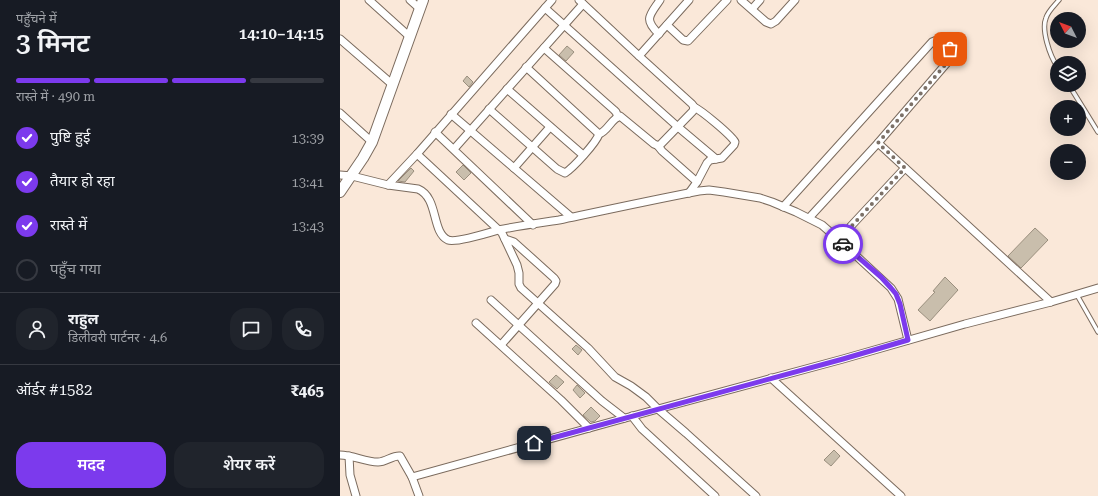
<!DOCTYPE html>
<html lang="hi">
<head>
<meta charset="utf-8">
<style>
	:root { --surface:#171b24; --page:#20242c; --text:#f1f3f6; --muted:#9ea1a6; --line:#363941; --accent:#7c3aed }
	body { margin:0; font-family:"Roboto Serif","Noto Sans Devanagari",serif; background:var(--page); color:var(--text); height:100vh; display:flex; flex-direction:column; font-size:15px; white-space:nowrap }
	* { box-sizing:border-box; margin:0 }
	p { font-size:13px; color:var(--muted) }
	.icon { flex:none; width:22px; height:22px; fill:none; stroke:currentColor; stroke-width:2; stroke-linecap:round; stroke-linejoin:round }
	.map { position:relative; flex:1; overflow:hidden }
	.sheet { display:flex; flex-direction:column; background:var(--surface); width:340px }
	.sheet>* { flex:none }
	.needle { width:26px; rotate:312deg }
	.tools { position:absolute; left:710px; top:12px; display:grid; gap:8px }
	.tools a { display:grid; place-items:center; width:36px; height:36px; border-radius:50%; background:var(--surface); box-shadow:0 4px 16px #0002; font-size:20px }
	.pin { position:absolute; display:grid; place-items:center; width:34px; height:34px; color:#fff; margin:-17px; border-radius:8px; box-shadow:0 2px 6px #0006 }
	.courier { position:absolute; display:grid; place-items:center; width:40px; height:40px; margin:-20px; border:3px solid #7c3aed; border-radius:50%; background:#fff; color:#222; box-shadow:0 1px 5px #0007 }
	.head em { font-style:normal; font-weight:600 }
	.head div { display:flex; flex-direction:column-reverse }
	.head { display:flex; align-items:center; justify-content:space-between; height:68px; padding:0 16px }
	h1 { font-size:26px; font-weight:600; line-height:30px }
	.bar { display:grid; grid-template-columns:repeat(4,1fr); gap:6px 4px; align-content:center; height:48px; padding:0 16px }
	.bar i { height:5px; border-radius:3px; background:var(--line) }
	.bar .on { background:var(--accent) }
	.bar p { grid-column:span 4 }
	.line { display:flex; align-items:center; gap:10px; padding:0 16px; border-top:1px solid var(--line) }
	.line div { flex:1 }
	.round { display:grid; place-items:center; flex:none; width:42px; height:42px; border-radius:16px; background:var(--page) }
	ol { padding:0 16px; list-style:none }
	li { display:flex; align-items:center; gap:12px; height:44px }
	li p { margin-inline-start:auto }
	li .icon { padding:4px; border-radius:50%; background:var(--accent); color:#fff; stroke-width:4 }
	li:last-child { color:var(--muted) }
	li i { width:22px; height:22px; border:2px solid var(--line); border-radius:50% }
	.button { display:flex; gap:8px; margin-top:auto; padding:8px 16px }
	.button a { flex:1; height:46px; border-radius:16px; background:var(--accent); color:#fff; font-size:16px; font-weight:600; line-height:46px; text-align:center }
	.button a+a { background:var(--page); color:var(--text) }
	main { display:flex; flex:1; min-height:0 }
	.map>svg:first-child { display:block }
	.building { fill:#c9beac; stroke:#9a8f7e }
	.lines { fill:none; stroke-linecap:round; stroke-linejoin:round }
	.lane-casing { stroke:#7b6b5e; stroke-width:5.5 }
	.street-casing { stroke:#7b6b5e; stroke-width:9 }
	.secondary-casing { stroke:#7b6b5e; stroke-width:12 }
	.lane { stroke:#fff; stroke-width:3.5 }
	.street { stroke:#fff; stroke-width:7 }
	.secondary { stroke:#fff; stroke-width:10 }
	.done { stroke:#7c7168; stroke-width:4; stroke-dasharray:0 7.2 }
	.route { stroke:#7c3aed; stroke-width:5 }
</style>
</head>
<body>
<main>
<section class="sheet">
<div class="head"><div><h1>3 मिनट</h1><p>पहुँचने में</p></div><em>14:10–14:15</em></div>
<div class="bar"><i class="on"></i><i class="on"></i><i class="on"></i><i></i><p>रास्ते में · 490 m</p></div>
<ol>
<li><svg class="icon" aria-label="check" viewBox="0 0 24 24"><path d="M5 12l5 5 9-10"/></svg>पुष्टि हुई<p>13:39</p></li>
<li><svg class="icon" aria-label="check" viewBox="0 0 24 24"><path d="M5 12l5 5 9-10"/></svg>तैयार हो रहा<p>13:41</p></li>
<li><svg class="icon" aria-label="check" viewBox="0 0 24 24"><path d="M5 12l5 5 9-10"/></svg>रास्ते में<p>13:43</p></li>
<li><i></i>पहुँच गया</li>
</ol>
<div class="line" style="height:72px"><a class="round"><svg class="icon" aria-label="person" viewBox="0 0 24 24"><circle cx="12" cy="8" r="4"/><path d="M4 21q1-7 8-7t8 7"/></svg></a><div><b>राहुल</b><p>डिलीवरी पार्टनर · 4.6</p></div><a class="round"><svg class="icon" aria-label="chat" viewBox="0 0 24 24"><path d="M4 5h16v11H9l-5 4z"/></svg></a><a class="round"><svg class="icon" aria-label="phone" viewBox="0 0 24 24"><path d="M5 4h4l2 5-3 2q2 4 5 5l2-3 5 2v4C11 20 4 13 5 4z"/></svg></a></div>
<div class="line" style="height:52px"><div>ऑर्डर #1582</div><b>₹465</b></div>
<div class="button"><a>मदद</a><a>शेयर करें</a></div>
</section>
<div class="map">
<svg width="758" height="496" viewBox="0 0 758 496">
	<rect width="100%" height="100%" fill="#fae8d9"/>
	<!-- building -->
	<g class="building">
		<polygon points="227,46 234,52 226,61 219,55"/>
		<polygon points="127,76 133,82 129,87 123,81"/>
		<polygon points="123,165 131,173 124,180 116,172"/>
		<polygon points="71,168 74,171 65,182 58,181"/>
		<polygon points="695,228 708,240 681,268 668,256"/>
		<polygon points="605,277 618,290 590,321 578,310 595,292 593,291"/>
		<polygon points="236,345 242,350 238,355 232,349"/>
		<polygon points="216,375 224,382 217,389 209,382"/>
		<polygon points="237,385 245,393 240,398 233,390"/>
		<polygon points="251,407 260,416 255,421 251,422 243,415"/>
		<polygon points="494,450 500,456 491,466 484,460"/>
	</g>
	<g class="lines">
		<defs>
			<g id="lane">
				<path d="M717,66c-7,-10 -16,-36 -11,-48 2,-7 8,-12 13,-18"/>
				<polyline points="729,85 758,132"/>
				<polyline points="737,295 758,332"/>
			</g>
			<g id="street">
				<polyline points="29,0 70,37"/>
				<polyline points="70,0 80,9"/>
				<polyline points="401,0 426,22 431,24 436,21 455,0"/>
				<polyline points="205,8 338,127 376,159"/>
				<polyline points="412,9 420,0"/>
				<polyline points="327,25 343,40 348,41 387,0"/>
				<path d="M319,34c-16,-15 -9,-19 1,-34"/>
				<polyline points="0,39 53,85"/>
				<polyline points="204,48 274,110 276,112 278,117"/>
				<polyline points="299,56 349,0"/>
				<path d="M186,67l73,67c9,-3 12,-15 21,-18l34,28 5,2 34,-35 1,-4 -2,-3 -53,-48 -60,-56"/>
				<polyline points="167,89 243,155"/>
				<path d="M149,109l68,60 8,4c8,-5 31,-30 34,-39"/>
				<polyline points="0,113 32,142"/>
				<polyline points="111,114 231,217"/>
				<polyline points="95,132 193,225"/>
				<polyline points="538,143 711,302"/>
				<polyline points="318,146 322,151 357,182"/>
				<polyline points="114,149 243,4"/>
				<polyline points="77,154 162,233 177,265 179,273 179,284 181,288 248,348 275,377 291,386 306,397 318,409 346,433 416,496"/>
				<polyline points="174,168 210,127"/>
				<path d="M0,175l12,1 36,9 30,4c21,9 13,43 30,51 8,3 40,-7 50,-10 20,-4 41,-7 61,-10 47,-10 93,-20 140,-29l10,-1 15,2 36,6 12,4 24,10 26,13 16,14 53,49 7,11 10,41"/>
				<polyline points="48,185 77,154 212,0"/>
				<path d="M349,193l8,-11 10,-19 3,-3 12,-2 12,-13 1,-3c-5,-8 -33,-31 -41,-35"/>
				<polyline points="443,207 592,42 597,40 610,49 613,53 612,57 538,143 469,218"/>
				<polyline points="503,243 506,234 511,226 565,168"/>
				<polyline points="151,300 262,401 284,418"/>
				<polyline points="136,323 221,400 249,428"/>
				<polyline points="161,345 215,284 216,281 214,278 174,242 165,239"/>
				<polyline points="431,378 561,496"/>
				<polyline points="292,416 302,429 375,496"/>
				<path d="M0,455c13,0 25,7 38,7 8,0 15,-7 22,-6l12,21 7,19"/>
				<polyline points="9,456 10,475 16,496"/>
				<polyline points="72,477 318,409 503,359 625,324 711,302 758,288"/>
			</g>
			<polyline id="secondary" points="0,192 23,158 32,142 83,0"/>
		</defs>
		<!-- lane casing -->
		<use href="#lane" class="lane-casing"/>
		<!-- street casing -->
		<use href="#street" class="street-casing"/>
		<!-- secondary casing -->
		<use href="#secondary" class="secondary-casing"/>
		<!-- lane -->
		<use href="#lane" class="lane"/>
		<!-- street -->
		<use href="#street" class="street"/>
		<!-- secondary -->
		<use href="#secondary" class="secondary"/>
	</g>
	<g class="lines">
		<!-- done -->
		<polyline class="done" points="503,244 504,237 508,230 565,168 538,143 612,57 613,54 610,49"/>
		<!-- route -->
		<polyline class="route" points="194,443 503,359 568,340 560,304 556,294 551,288 541,277 503,244"/>
	</g>
</svg>
<div class="tools">
<a><svg class="needle" viewBox="-14 -14 28 28"><path d="M0-13l5 13h-10z" fill="#e53935"/><path d="M0 13l5-13h-10z" fill="#9ea1a6"/></svg></a>
<a><svg class="icon" aria-label="layers" viewBox="0 0 24 24"><path d="M12 4l9 5-9 5-9-5zM3 14l9 5 9-5"/></svg></a>
<a>+</a>
<a>−</a>
</div>
<div class="pin" style="left:610px;top:49px;background:#ea580c"><svg class="icon" aria-label="bag" viewBox="0 0 24 24"><path d="M5 8h14l-1 12H6zM9 8a3 3 0 0 1 6 0"/></svg></div>
<div class="pin" style="left:194px;top:443px;background:#1f2937"><svg class="icon" aria-label="home" viewBox="0 0 24 24"><path d="M3 11l9-7 9 7M6 9v11h12V9"/></svg></div>
<div class="courier" style="left:503px;top:244px"><svg class="icon" aria-label="car" viewBox="0 0 24 24"><path d="M5 17H2v-5l4-1 3-4h7l3 4 3 1v5h-3M9 17h6M6 11h13"/><circle cx="7" cy="17" r="2"/><circle cx="17" cy="17" r="2"/></svg></div>
</div>
</main>
</body>
</html>
